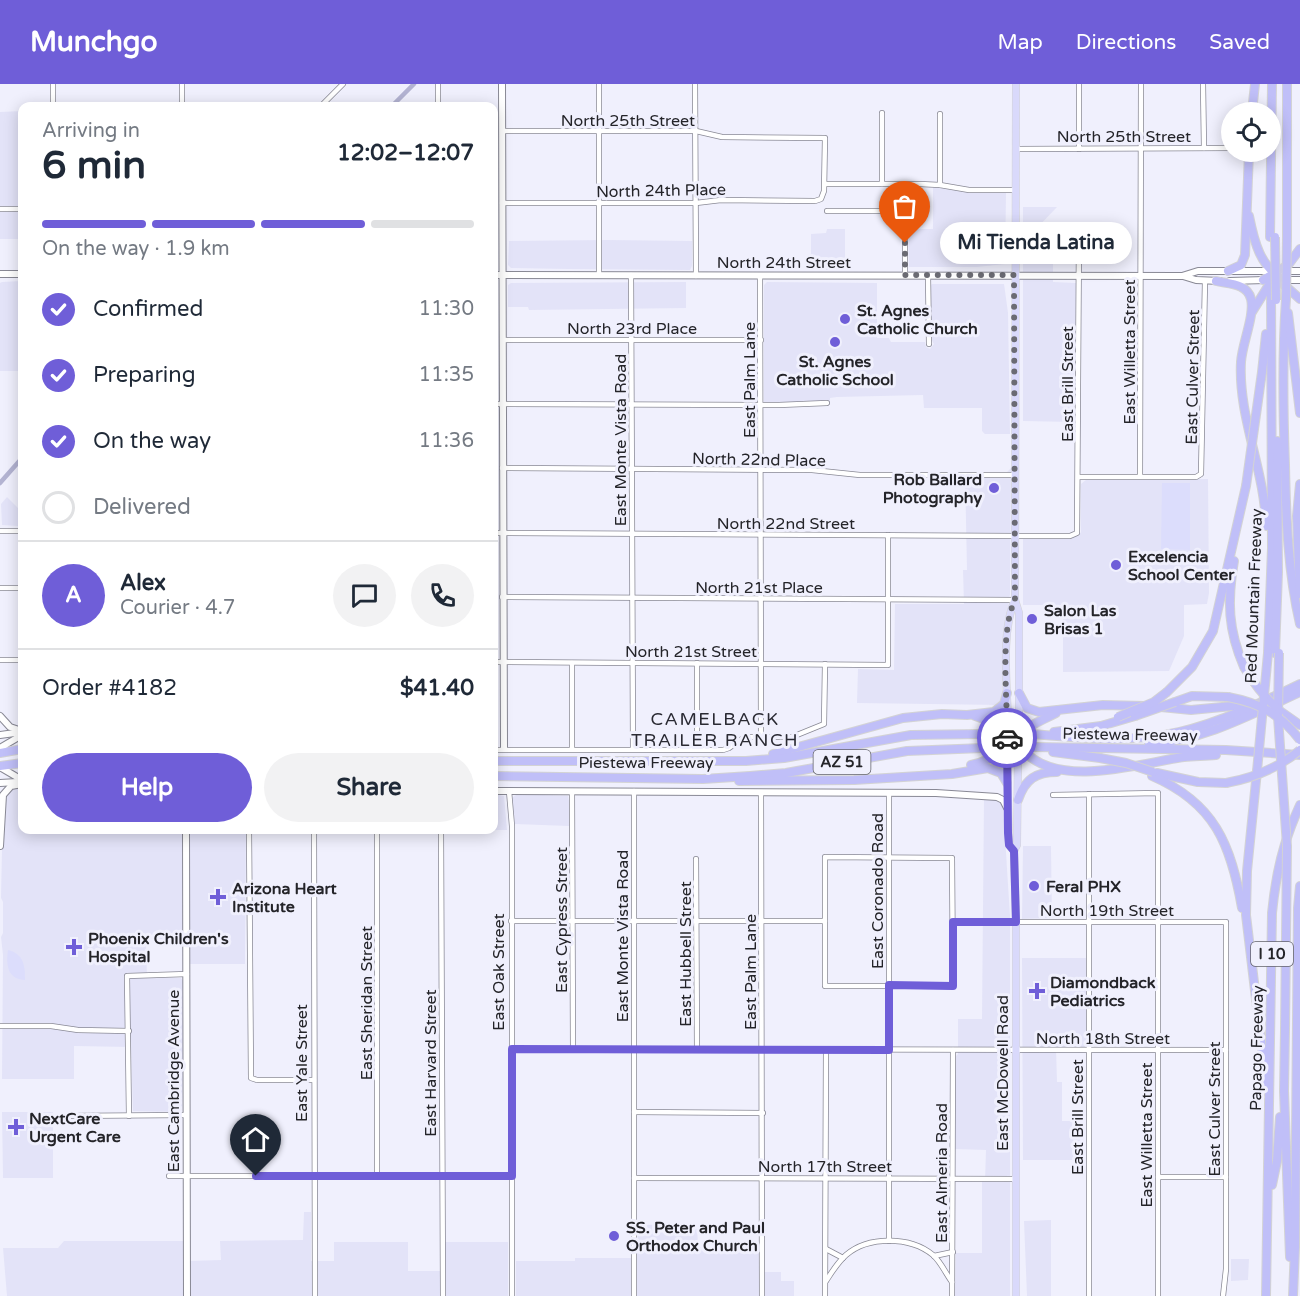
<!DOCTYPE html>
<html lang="en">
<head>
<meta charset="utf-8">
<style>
	:root { --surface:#fff; --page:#f2f2f3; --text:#1f2937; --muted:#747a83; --line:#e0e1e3; --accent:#6f5ed8 }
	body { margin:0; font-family:"Varela Round",sans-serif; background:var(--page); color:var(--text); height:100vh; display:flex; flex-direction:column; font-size:22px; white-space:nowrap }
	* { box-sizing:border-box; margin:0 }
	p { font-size:20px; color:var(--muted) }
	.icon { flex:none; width:33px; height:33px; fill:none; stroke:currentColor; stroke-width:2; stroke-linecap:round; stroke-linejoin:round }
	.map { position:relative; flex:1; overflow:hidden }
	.details { position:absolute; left:18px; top:18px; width:480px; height:732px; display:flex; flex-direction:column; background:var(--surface); border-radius:12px; box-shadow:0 3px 15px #0003 }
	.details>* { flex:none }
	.tools { position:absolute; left:1221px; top:18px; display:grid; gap:12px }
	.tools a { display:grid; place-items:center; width:60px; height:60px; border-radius:50%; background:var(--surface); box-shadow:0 3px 15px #0003; font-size:30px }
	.pin { position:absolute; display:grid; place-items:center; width:51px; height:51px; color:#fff; margin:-62px -26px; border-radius:50% 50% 50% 0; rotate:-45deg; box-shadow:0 0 6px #0007 }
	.pin .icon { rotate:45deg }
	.courier { position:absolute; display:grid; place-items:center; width:60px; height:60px; margin:-30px; border:4px solid #6f5ed8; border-radius:50%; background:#fff; color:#222; box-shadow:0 2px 8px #0007 }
	.bubble { position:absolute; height:42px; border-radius:21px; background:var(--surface); box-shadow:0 3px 15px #0003; font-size:20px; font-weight:700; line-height:42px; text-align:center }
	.head em { font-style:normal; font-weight:700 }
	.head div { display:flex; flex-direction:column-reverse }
	.head { display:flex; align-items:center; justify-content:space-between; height:102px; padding:0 24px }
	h1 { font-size:39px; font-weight:700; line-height:45px }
	.bar { display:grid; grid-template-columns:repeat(4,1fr); gap:9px 6px; align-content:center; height:72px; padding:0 24px }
	.bar i { height:8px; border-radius:4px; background:var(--line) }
	.bar .active { background:var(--accent) }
	.bar p { grid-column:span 4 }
	.line { display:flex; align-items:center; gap:15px; padding:0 24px; border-top:2px solid var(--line) }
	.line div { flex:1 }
	.round { display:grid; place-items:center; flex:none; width:63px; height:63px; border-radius:32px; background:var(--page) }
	ol { padding:0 24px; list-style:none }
	li { display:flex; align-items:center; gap:18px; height:66px }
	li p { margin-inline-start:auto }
	li .icon { padding:6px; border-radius:50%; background:var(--accent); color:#fff; stroke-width:4 }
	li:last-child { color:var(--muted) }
	li i { width:33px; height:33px; border:3px solid var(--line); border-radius:50% }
	.primary-button { display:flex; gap:12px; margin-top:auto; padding:12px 24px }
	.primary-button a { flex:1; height:69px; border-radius:36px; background:var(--accent); color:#fff; font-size:24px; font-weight:700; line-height:69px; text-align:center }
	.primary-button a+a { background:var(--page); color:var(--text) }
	header { display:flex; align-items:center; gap:36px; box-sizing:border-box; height:84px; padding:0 30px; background:var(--accent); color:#fff }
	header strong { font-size:28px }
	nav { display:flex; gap:33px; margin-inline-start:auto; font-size:21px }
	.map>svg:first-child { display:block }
	.built { fill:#e3e3f8 }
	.green { fill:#dcddfc }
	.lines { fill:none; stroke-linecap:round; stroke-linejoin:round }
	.canal { stroke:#b3b3d2; stroke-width:4.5 }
	.street-casing { stroke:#898995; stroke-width:6 }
	.secondary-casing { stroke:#898995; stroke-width:8 }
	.primary-casing { stroke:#d3d3d4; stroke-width:8 }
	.highway-casing { stroke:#d3d3d4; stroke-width:10 }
	.street { stroke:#fff; stroke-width:4.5 }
	.secondary { stroke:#fff; stroke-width:6 }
	.primary { stroke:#d9d9fb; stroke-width:7 }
	.highway { stroke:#c0bff8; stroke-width:8 }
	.highway-bridge-casing { stroke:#d3d3d4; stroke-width:10; stroke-linecap:butt }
	.highway-bridge { stroke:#c0bff8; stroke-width:8 }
	.done { stroke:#6b6b73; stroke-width:6; stroke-dasharray:0 10.8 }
	.route { stroke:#6f5ed8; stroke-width:8 }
	.poi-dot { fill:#6f5ed8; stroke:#f0f0fd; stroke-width:2 }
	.labels { text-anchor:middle; stroke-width:6; stroke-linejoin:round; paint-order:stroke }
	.shield { fill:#f0f0fd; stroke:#616169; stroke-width:1.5 }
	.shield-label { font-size:15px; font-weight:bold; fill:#242429 }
	.street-label { font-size:16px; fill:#242429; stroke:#f0f0fd }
	.poi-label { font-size:16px; font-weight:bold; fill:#242429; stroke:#f0f0fd; text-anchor:start }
	.neighbourhood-label { font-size:18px; letter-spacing:1.5px; fill:#2a2a33; stroke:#f0f0fd }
</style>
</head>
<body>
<header>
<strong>Munchgo</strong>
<nav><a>Map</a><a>Directions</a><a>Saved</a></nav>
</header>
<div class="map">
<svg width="1300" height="1212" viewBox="0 0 1300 1212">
	<rect width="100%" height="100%" fill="#f0f0fd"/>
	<!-- built -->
	<g class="built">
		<polygon points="22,27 22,155 0,155 0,28"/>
		<polygon points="933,103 964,108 1006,109 1005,180 977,183 909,183 908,145 933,145"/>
		<polygon points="1023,123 1057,123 1031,150 1031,156 1053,156 1053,198 1076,199 1073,338 1023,337"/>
		<polygon points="827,145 845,145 845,186 811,186 811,150 826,149"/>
		<polygon points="607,156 692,157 692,182 690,186 568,185 511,184 508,181 509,157"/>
		<polygon points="22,197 22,287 0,287 0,199 2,198"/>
		<polygon points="686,198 686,224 529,226 528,223 508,223 508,201 511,199"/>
		<polygon points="767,198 877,199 877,254 889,254 891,258 925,258 926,263 930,265 934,260 931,255 930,202 932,200 1004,200 1008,229 1010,350 985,350 982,347 982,324 924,324 923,311 837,313 830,314 830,318 764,318 764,201"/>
		<polygon points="1011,384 1010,510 1004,553 1002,621 857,619 858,585 894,586 895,520 964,520 963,486 967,486 965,388 1007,388"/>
		<polygon points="1208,395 1209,509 1207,520 1184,521 1184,552 1169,587 1063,588 1063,521 1023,521 1023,453 1078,452 1081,448 1081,400 1086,396"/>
		<polygon points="7,413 22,428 22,438 18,442 2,441 1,420"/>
		<polygon points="22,702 22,746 182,746 183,855 146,855 147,894 181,894 183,897 183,990 182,1025 180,1028 133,1027 131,963 74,962 74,995 2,995 3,871 1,853 3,849 3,818 1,814 3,716 11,705"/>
		<polygon points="494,710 504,712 507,746 493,746"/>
		<polygon points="518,710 568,712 569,717 569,742 515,740 512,716 513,713"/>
		<polygon points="984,715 997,716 1001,717 1003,721 1010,832 1010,1212 955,1212 956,1169 982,1169 982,1097 985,1098 986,1066 955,1065 955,973 958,970 958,935 982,935"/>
		<polygon points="190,746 246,746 245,880 190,880"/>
		<polygon points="1023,762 1051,762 1052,834 1022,835"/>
		<polygon points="1022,874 1086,874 1086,963 1056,964 1057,998 1062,998 1062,1037 1083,1037 1083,1076 1023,1076"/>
		<polygon points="2,1028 53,1028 53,1094 3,1094"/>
		<polygon points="304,1128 311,1128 311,1177 334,1177 334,1158 408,1158 408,1187 445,1187 445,1158 508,1158 508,1212 189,1212 189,1177 221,1176 220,1157 303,1156"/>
		<polygon points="1051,1136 1051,1212 1027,1212 1024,1137"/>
		<polygon points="697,1140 698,1163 759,1165 759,1188 781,1188 781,1197 794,1197 794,1212 516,1212 516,1177 575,1177 575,1174 637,1174 638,1141"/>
		<polygon points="64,1157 184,1157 184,1212 7,1212 3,1164 58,1164"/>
		<polygon points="1231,1175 1249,1175 1248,1196 1231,1197"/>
	</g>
	<!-- green -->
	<g class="green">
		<polygon points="1162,399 1190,399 1190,466 1161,465"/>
		<path d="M8,866c16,4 17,16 17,30 -18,-1 -19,-15 -17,-30z"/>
	</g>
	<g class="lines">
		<!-- canal -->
		<g class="canal">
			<polyline points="392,22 414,0"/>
			<polyline points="0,399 22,374"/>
		</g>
		<defs>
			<g id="street">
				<polyline points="53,0 53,22"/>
				<polyline points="182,0 182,22"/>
				<polyline points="438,0 438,22"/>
				<polyline points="599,0 599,191"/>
				<polyline points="695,0 696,192"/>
				<polyline points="1079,0 1079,65"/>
				<polyline points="1203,0 1204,64"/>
				<polyline points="321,22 343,0"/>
				<polyline points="940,30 940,101"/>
				<polyline points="502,47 696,47 722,53 825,54 824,107 821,115 815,117 721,116 696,119 502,119"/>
				<polyline points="1016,65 1232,64"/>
				<polyline points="825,100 920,100 940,101 969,106 1016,106"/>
				<polyline points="882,100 882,29"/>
				<polyline points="905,100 905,191"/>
				<polyline points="0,125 22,125"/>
				<polyline points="827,127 905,127"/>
				<polyline points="631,191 633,665"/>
				<polyline points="928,191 929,260"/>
				<polyline points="760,192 761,652"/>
				<polyline points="503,256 761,256"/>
				<polyline points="494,320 779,321 827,319"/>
				<polyline points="502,384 812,386 860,391 1016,391"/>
				<polyline points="1140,392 1141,0"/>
				<polyline points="1079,393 1196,393 1201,390 1205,197"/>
				<polyline points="0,447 22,447"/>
				<polyline points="494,449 1016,452 1070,452 1077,449 1079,151"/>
				<polyline points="0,504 22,504"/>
				<polyline points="502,513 1015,516"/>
				<polyline points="0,576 22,576"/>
				<polyline points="494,578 888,581 888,451"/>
				<polyline points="572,579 572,665"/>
				<polyline points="697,579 697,665"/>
				<polyline points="494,666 723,666 729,664 742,655 749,653 792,653 824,640 825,580"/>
				<polyline points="509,707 512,742 512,1212"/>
				<polyline points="634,707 634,1212"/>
				<polyline points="572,708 573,965"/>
				<polyline points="761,709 762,1212"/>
				<polyline points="889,709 889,1157"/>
				<polyline points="1053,711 1158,709 1158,1212"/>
				<polyline points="249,746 251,994 257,996 314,996"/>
				<polyline points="314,746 315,1212"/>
				<polyline points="377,746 377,1092"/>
				<polyline points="441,746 443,1212"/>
				<polygon points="825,773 952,774 953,902 825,902"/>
				<polyline points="696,775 697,965"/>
				<polyline points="511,837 825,837"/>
				<polyline points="953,838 1226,838 1226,1185 1223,1212"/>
				<polyline points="0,942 51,942 78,946 129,947"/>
				<polyline points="512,965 1226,966"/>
				<polyline points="634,1028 763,1029"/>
				<polyline points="60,1032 186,1031"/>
				<polyline points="129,1032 127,892 187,890"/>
				<polyline points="169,1092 512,1092"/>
				<polyline points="1158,1093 1226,1093"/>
				<polyline points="634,1094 1016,1095"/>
				<polyline points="826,1165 843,1174"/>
				<polyline points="934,1172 953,1168"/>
				<path d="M826,1197c6,-9 11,-18 20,-26 22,-19 64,-19 87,0 8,7 13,19 19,27"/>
				<polyline points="825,1212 826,965"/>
				<polyline points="952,1212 953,966"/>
				<polyline points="1089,1212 1089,710"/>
			</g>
			<g id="secondary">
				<polyline points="502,0 504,665"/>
				<polyline points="1282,187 1300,187"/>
				<polyline points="0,190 22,190"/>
				<polyline points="494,191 1182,192 1198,187 1272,187"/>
				<polyline points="1183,192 1196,196 1220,197"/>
				<polyline points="1284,196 1300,196"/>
				<polyline points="1230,197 1265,196"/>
				<polyline points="0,632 10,643 22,647"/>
				<polyline points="0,651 22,648"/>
				<polyline points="0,664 22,651"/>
				<polyline points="0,683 22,696"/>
				<polyline points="0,699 17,698"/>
				<polyline points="494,707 936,709 997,713 1003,716 1007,724"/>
				<polyline points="186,746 187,1212"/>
				<polyline points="0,762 3,711 11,702 22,700"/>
			</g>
			<g id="primary">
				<polyline points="1016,0 1015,516 1019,529 1019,641"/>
				<path d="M1008,643c0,-36 -8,-95 7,-127"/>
				<polyline points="1007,666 1009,761 1014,767"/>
				<polyline points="1016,1212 1016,838 1014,767 1017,761 1018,670"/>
			</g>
			<g id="highway">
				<polyline points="1252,28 1255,0"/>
				<path d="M1249,132c5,25 11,52 36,64"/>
				<polyline points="1270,153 1272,0"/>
				<polyline points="1287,153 1287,0"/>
				<polyline points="1228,187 1241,181 1245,171 1249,68"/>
				<polyline points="1263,196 1288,181 1300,165"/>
				<path d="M1216,197c13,3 31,2 35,18 4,16 -9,45 -10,63 -3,56 24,108 25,164"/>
				<polyline points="1282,199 1300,215"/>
				<path d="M1286,215c-4,55 -3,110 -1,166 1,53 3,107 15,159"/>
				<polyline points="1252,228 1272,196"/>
				<polyline points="1288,229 1300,329"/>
				<polyline points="1262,288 1266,250"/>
				<polyline points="1300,400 1297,432 1300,510"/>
				<path d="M1234,477c-7,40 -6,69 10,106"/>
				<polyline points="1268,569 1272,464 1271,200"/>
				<polyline points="1275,569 1278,488 1277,357"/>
				<polyline points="1167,608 1192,583 1213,547 1246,402"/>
				<polyline points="1019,609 1027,624 1039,628 1103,621 1145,622"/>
				<polyline points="1175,618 1192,612 1228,613"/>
				<polyline points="1161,623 1191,626 1243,621"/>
				<polyline points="1280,627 1300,641"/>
				<path d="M975,632c24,7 33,21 43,42"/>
				<path d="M1008,639c5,11 10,23 19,31 36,34 114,9 157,3 10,-1 21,-1 32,-2"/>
				<polyline points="1054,648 1101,642 1135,632"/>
				<path d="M1032,650c48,4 99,9 147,-2 40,-9 84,-30 121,-48"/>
				<path d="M1149,660c54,-3 103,-30 151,-52"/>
				<polyline points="1033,663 1226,666 1300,671"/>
				<polyline points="1053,668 1100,674"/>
				<polyline points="0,669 22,665"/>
				<polyline points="773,670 903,634 942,630 967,631 994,628 1004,620 1007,609"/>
				<path d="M1007,670c16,-28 22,-27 49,-41"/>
				<polyline points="494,677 746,677 784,674 911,651 981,650"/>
				<path d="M971,681c28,-6 35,-19 48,-43"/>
				<polyline points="0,682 22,679"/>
				<polyline points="1257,687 1247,787 1246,831 1266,999"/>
				<polyline points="1157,689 1198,698 1226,699"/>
				<polyline points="494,692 703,695 750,692 786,689 907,667 983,664"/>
				<path d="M1152,692c63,27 79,69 90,132"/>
				<polyline points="739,697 854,696 952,690 988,684 1001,689 1007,699"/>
				<path d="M1018,716c7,-21 18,-28 39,-28"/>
				<polyline points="1285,946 1284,1007 1290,1173"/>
				<polyline points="1272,1101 1277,1077 1280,1033"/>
				<path d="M1266,1212l6,-383c4,-40 11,-71 28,-108"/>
				<polyline points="1293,1212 1295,1163 1298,824 1300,802"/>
			</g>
		</defs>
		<!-- street casing -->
		<use href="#street" class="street-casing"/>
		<!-- secondary casing -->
		<use href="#secondary" class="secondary-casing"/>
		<!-- primary casing -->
		<use href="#primary" class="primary-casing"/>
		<!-- highway casing -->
		<use href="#highway" class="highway-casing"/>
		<!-- street -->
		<use href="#street" class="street"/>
		<!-- secondary -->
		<use href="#secondary" class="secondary"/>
		<!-- primary -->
		<use href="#primary" class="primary"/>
		<!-- highway -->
		<use href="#highway" class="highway"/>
		<defs>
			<g id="highway-bridge">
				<polyline points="1275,153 1276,216"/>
				<polyline points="1286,215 1287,153"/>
				<polyline points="1246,402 1262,288"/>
				<polyline points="1279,569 1278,633 1287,762 1285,946"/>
				<path d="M1244,583c10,17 21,31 36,44"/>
				<path d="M1228,613c32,6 52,17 72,43"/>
				<polyline points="1135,632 1175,618"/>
				<polyline points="1118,633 1154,618 1167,608"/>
				<polyline points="981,650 1032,650"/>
				<polyline points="983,664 1033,663"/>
				<polyline points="1100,674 1126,679 1153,688"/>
				<polyline points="1257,687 1268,569"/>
				<path d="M1226,699c28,-5 52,-15 74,-33"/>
			</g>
		</defs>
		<!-- highway-bridge casing -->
		<use href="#highway-bridge" class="highway-bridge-casing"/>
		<!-- highway-bridge -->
		<use href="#highway-bridge" class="highway-bridge"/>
	</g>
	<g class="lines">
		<!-- done -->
		<path class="done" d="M905,159v32h109l1,325c-16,33 -7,100 -8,138"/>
		<!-- route -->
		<polyline class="route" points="256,1092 512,1092 512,965 889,966 889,901 953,902 953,838 1016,838 1014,767 1009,761 1008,749 1007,654"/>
	</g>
	<!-- markers -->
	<g class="poi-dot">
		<circle cx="845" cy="235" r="6"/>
		<circle cx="835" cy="258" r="6"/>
		<circle cx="994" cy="404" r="6"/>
		<circle cx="1116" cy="481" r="6"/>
		<circle cx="1032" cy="535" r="6"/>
		<circle cx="1034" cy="802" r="6"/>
		<path d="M215 804h6v6h6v6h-6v6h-6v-6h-6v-6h6z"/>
		<path d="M71 854h6v6h6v6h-6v6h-6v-6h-6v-6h6z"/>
		<path d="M1034 898h6v6h6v6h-6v6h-6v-6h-6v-6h6z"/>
		<path d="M13 1034h6v6h6v6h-6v6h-6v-6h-6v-6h6z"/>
		<circle cx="614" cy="1152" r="6"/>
	</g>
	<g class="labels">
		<!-- shield labels -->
		<g class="shield">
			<rect x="813.5" y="666" width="57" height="24" rx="4.5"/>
			<rect x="1251" y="858" width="42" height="24" rx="4.5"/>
		</g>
		<g class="shield-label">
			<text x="842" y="683">AZ 51</text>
			<text x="1272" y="875">I 10</text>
		</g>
		<!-- street labels -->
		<g class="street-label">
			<text x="628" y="42">North 25th Street</text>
			<text x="1124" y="58">North 25th Street</text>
			<text transform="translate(661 106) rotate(-1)" y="6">North 24th Place</text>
			<text x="784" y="184">North 24th Street</text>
			<text x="632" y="250">North 23rd Place</text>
			<text transform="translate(1129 268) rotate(-90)" y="6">East Willetta Street</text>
			<text transform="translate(1192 293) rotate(-89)" y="6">East Culver Street</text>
			<text transform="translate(749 296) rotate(-90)" y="6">East Palm Lane</text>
			<text transform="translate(1067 300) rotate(-90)" y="6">East Brill Street</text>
			<text transform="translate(620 356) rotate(-90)" y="6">East Monte Vista Road</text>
			<text transform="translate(759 375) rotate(1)" y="6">North 22nd Place</text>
			<text x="786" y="445">North 22nd Street</text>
			<text x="759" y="509">North 21st Place</text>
			<text transform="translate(1253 512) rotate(-88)" y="6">Red Mountain Freeway</text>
			<text x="691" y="573">North 21st Street</text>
			<text transform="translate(1130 650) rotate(1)" y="6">Piestewa Freeway</text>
			<text x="646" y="684">Piestewa Freeway</text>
			<text transform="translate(877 807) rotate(-90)" y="6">East Coronado Road</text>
			<text x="1107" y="832">North 19th Street</text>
			<text transform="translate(561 836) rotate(-90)" y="6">East Cypress Street</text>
			<text transform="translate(622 852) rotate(-90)" y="6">East Monte Vista Road</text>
			<text transform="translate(685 870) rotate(-90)" y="6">East Hubbell Street</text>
			<text transform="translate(498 888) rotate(-90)" y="6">East Oak Street</text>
			<text transform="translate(750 888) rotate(-90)" y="6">East Palm Lane</text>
			<text transform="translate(366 919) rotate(-90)" y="6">East Sheridan Street</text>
			<text x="1103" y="960">North 18th Street</text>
			<text transform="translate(1256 964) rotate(-89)" y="6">Papago Freeway</text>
			<text transform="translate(301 979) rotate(-90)" y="6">East Yale Street</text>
			<text transform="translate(430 979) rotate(-90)" y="6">East Harvard Street</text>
			<text transform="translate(1002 989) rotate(-90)" y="6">East McDowell Road</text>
			<text transform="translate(173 997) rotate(-90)" y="6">East Cambridge Avenue</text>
			<text transform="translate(1214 1025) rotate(-90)" y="6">East Culver Street</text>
			<text transform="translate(1077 1033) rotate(-90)" y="6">East Brill Street</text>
			<text transform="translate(1146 1051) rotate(-90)" y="6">East Willetta Street</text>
			<text x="825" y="1088">North 17th Street</text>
			<text transform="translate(941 1089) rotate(-90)" y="6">East Almeria Road</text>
		</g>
		<!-- poi labels -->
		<g class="poi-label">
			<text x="857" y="232">St. Agnes<tspan x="857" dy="18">Catholic Church</tspan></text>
			<text x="835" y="283" text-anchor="middle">St. Agnes<tspan x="835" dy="18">Catholic School</tspan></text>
			<text x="982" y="401" text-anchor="end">Rob Ballard<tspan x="982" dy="18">Photography</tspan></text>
			<text x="1128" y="478">Excelencia<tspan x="1128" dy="18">School Center</tspan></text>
			<text x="1044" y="532">Salon Las<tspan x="1044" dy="18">Brisas 1</tspan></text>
			<text x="1046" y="808">Feral PHX</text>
			<text x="232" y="810">Arizona Heart<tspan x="232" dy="18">Institute</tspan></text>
			<text x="88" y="860">Phoenix Children's<tspan x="88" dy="18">Hospital</tspan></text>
			<text x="1050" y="904">Diamondback<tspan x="1050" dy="18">Pediatrics</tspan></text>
			<text x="29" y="1040">NextCare<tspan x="29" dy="18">Urgent Care</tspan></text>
			<text x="626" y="1149">SS. Peter and Paul<tspan x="626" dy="18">Orthodox Church</tspan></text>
		</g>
		<!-- neighbourhood labels -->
		<g class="neighbourhood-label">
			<text x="715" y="641">CAMELBACK<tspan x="715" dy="21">TRAILER RANCH</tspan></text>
		</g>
	</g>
</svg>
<div class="tools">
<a><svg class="icon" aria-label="locate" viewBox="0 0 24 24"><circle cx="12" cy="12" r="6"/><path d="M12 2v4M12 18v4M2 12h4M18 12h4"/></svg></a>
</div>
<div class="pin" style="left:905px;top:159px;background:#ea580c"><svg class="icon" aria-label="bag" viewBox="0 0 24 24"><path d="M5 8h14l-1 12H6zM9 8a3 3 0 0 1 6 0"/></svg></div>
<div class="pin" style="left:256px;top:1092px;background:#1f2937"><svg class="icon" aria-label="home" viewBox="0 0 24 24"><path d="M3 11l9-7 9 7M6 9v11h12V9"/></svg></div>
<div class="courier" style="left:1007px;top:654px"><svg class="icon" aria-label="car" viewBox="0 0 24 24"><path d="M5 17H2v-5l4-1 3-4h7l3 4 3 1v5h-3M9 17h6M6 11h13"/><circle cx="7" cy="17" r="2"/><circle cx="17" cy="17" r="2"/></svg></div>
<div class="bubble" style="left:940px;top:138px;width:192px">Mi Tienda Latina</div>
<section class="details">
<div class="head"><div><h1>6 min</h1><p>Arriving in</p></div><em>12:02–12:07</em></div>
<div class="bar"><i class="active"></i><i class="active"></i><i class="active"></i><i></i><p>On the way · 1.9 km</p></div>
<ol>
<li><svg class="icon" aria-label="check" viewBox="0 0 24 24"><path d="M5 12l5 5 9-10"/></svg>Confirmed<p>11:30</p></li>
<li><svg class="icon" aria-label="check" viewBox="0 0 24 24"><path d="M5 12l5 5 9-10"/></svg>Preparing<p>11:35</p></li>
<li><svg class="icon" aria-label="check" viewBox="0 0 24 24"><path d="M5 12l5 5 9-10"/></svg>On the way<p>11:36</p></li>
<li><i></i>Delivered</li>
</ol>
<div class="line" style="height:108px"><b class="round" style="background:var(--accent);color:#fff">A</b><div><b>Alex</b><p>Courier · 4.7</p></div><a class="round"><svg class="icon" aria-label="chat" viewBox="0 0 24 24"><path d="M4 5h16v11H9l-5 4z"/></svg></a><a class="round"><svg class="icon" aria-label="phone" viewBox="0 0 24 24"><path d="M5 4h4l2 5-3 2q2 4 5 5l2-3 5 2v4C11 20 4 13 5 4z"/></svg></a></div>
<div class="line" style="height:78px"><div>Order #4182</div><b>$41.40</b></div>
<div class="primary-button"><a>Help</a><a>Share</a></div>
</section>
</div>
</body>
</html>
